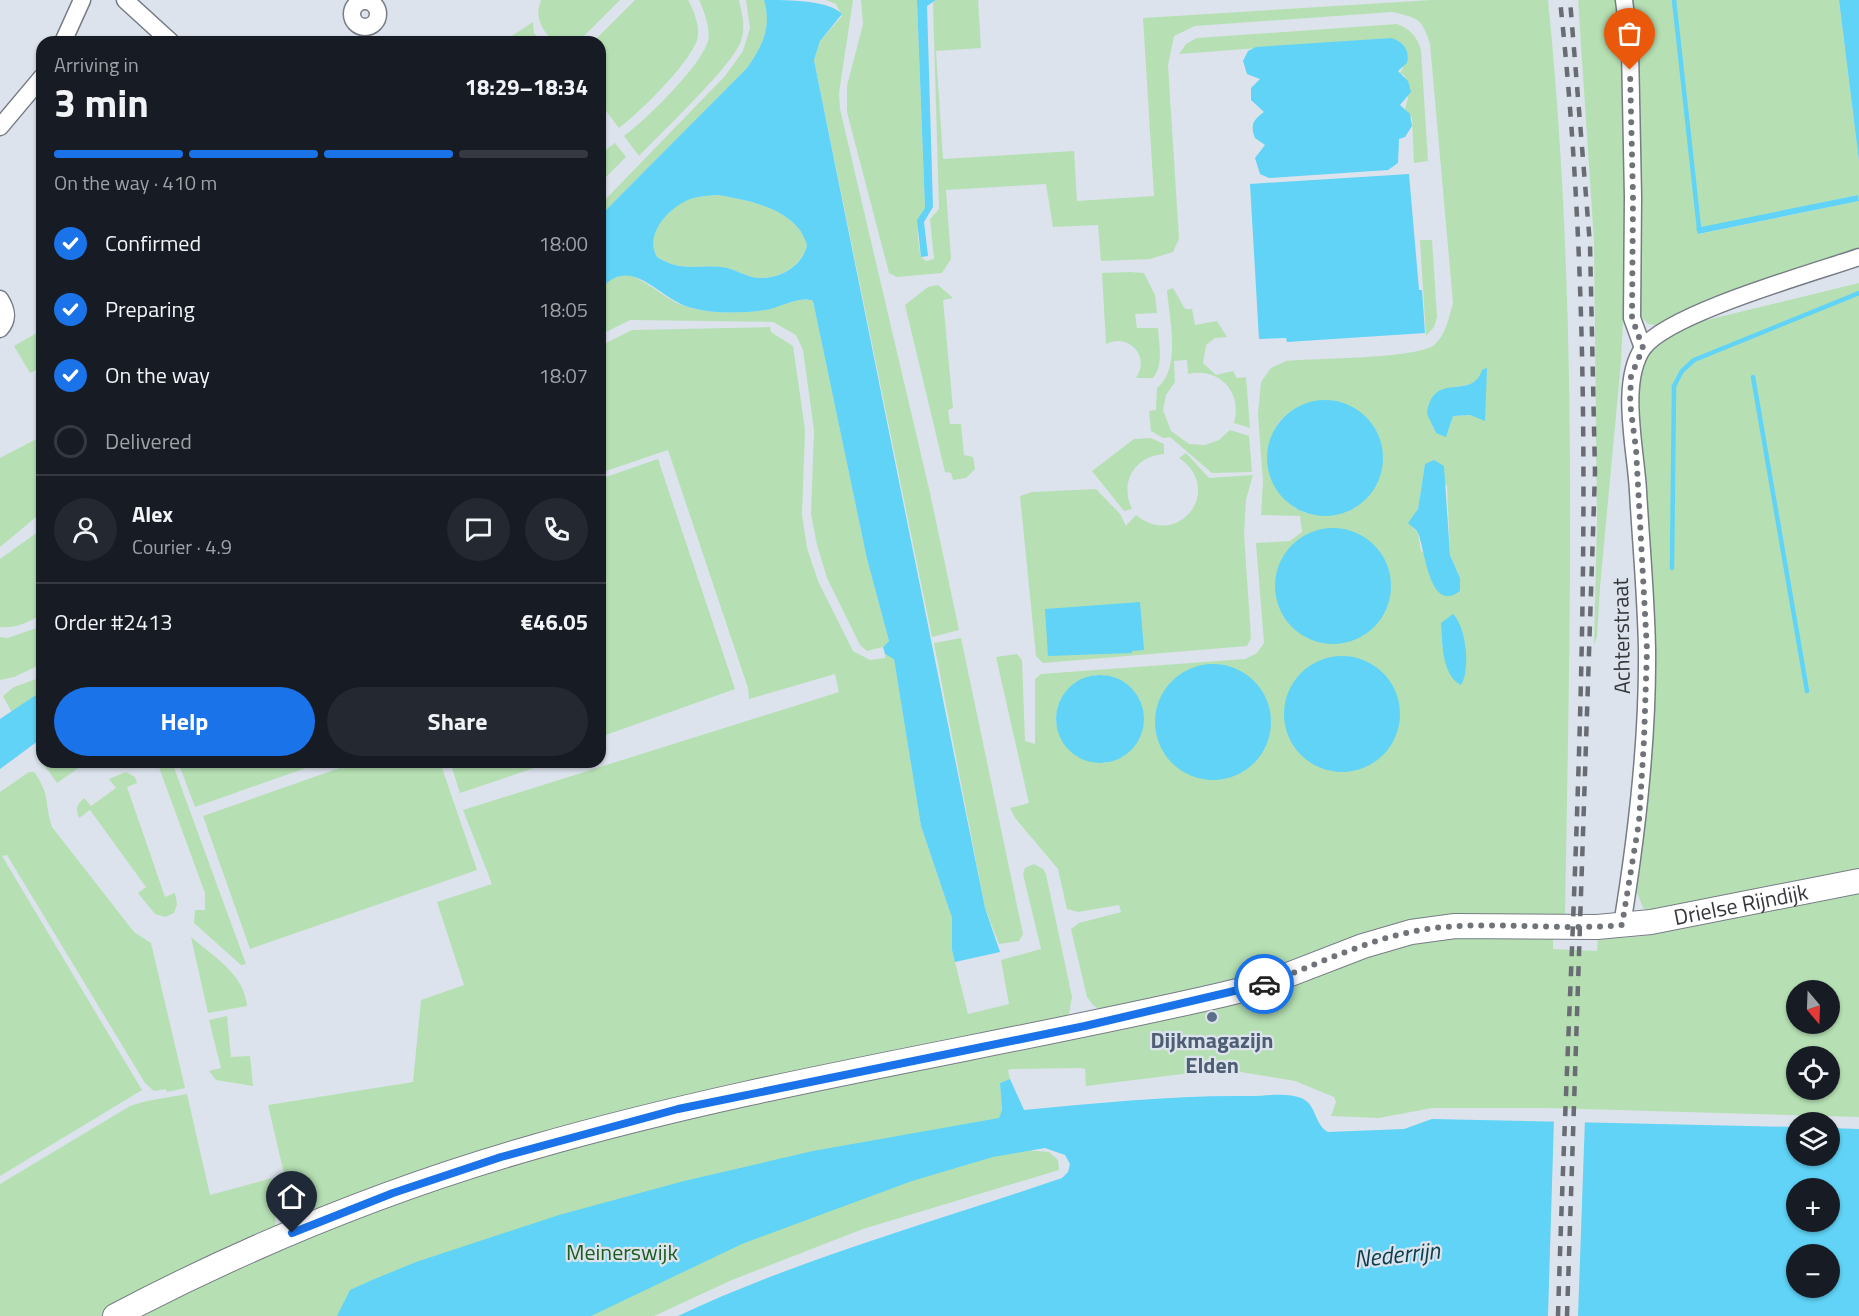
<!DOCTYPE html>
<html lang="en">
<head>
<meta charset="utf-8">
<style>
	:root { --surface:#171b24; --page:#242831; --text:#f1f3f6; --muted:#9ea1a6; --line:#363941; --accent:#1a73e8 }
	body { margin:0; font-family:"Titillium Web",sans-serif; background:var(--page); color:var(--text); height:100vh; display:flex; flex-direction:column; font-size:22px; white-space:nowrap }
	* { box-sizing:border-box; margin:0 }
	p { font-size:20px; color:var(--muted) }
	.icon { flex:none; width:33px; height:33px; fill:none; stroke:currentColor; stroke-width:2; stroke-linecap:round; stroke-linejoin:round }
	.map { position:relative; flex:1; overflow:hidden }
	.details { position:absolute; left:36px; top:36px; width:570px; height:732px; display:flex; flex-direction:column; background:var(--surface); border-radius:18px; box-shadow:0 2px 4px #0004 }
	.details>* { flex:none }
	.needle { width:39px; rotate:161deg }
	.buttons { position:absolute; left:1786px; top:980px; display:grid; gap:12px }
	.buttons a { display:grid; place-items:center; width:54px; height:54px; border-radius:50%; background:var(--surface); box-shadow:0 2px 4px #0004; font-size:30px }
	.pin { position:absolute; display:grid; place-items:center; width:51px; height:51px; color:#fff; margin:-62px -26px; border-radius:50% 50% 50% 0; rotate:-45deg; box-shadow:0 0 6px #0007 }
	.pin .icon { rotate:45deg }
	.courier { position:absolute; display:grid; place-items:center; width:60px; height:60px; margin:-30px; border:4px solid #1a73e8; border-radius:50%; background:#fff; color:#222; box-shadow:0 2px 8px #0007 }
	.overview em { font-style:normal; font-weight:700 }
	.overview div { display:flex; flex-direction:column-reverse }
	.overview { display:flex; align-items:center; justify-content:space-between; height:102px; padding:0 18px }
	h1 { font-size:39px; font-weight:700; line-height:45px }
	.bar { display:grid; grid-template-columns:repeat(4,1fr); gap:9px 6px; align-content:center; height:72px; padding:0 18px }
	.bar i { height:8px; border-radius:4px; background:var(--line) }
	.bar .selected { background:var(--accent) }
	.bar p { grid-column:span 4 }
	.line { display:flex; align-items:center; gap:15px; padding:0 18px; border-top:2px solid var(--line) }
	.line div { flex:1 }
	.round { display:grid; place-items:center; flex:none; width:63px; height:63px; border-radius:32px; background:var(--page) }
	ol { padding:0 18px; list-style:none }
	li { display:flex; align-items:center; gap:18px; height:66px }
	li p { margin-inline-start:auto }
	li .icon { padding:6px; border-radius:50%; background:var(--accent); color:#fff; stroke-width:4 }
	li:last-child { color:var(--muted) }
	li i { width:33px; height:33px; border:3px solid var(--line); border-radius:50% }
	.primary-button { display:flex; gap:12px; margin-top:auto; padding:12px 18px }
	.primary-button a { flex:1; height:69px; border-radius:36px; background:var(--accent); color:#fff; font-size:24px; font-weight:700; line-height:69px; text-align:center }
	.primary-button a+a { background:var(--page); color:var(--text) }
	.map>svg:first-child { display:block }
	.green { fill:#b6e0b4; fill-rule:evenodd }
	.water { fill:#60d3f6; fill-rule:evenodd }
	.pier { fill:#dce3ec }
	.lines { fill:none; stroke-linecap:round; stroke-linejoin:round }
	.stream { stroke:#60d3f6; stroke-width:4.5 }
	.street-casing { stroke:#777c85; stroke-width:19 }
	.secondary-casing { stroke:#777c85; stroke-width:26 }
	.street { stroke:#fff; stroke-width:16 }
	.secondary { stroke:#fff; stroke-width:24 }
	.rail { stroke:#696c72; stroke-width:4.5; stroke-dasharray:10 10; stroke-linecap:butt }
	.done { stroke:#70747a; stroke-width:6; stroke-dasharray:0 10.8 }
	.route { stroke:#1a73e8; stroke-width:8 }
	.service-dot { fill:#5c6f8a; stroke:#dce3ec; stroke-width:2 }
	.labels { text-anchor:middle; stroke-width:4.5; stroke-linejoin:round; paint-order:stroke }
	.street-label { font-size:22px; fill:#36383c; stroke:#dce3ec }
	.service-label { font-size:22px; font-weight:bold; fill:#4e5e75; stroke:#dce3ec }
	.park-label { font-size:22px; fill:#1d5d1f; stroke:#dce3ec }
	.water-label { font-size:24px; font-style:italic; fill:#0b3f4e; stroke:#dce3ec }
</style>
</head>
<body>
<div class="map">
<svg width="1859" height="1316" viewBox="0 0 1859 1316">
	<rect width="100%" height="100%" fill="#dce3ec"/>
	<!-- green -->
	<g class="green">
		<path d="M541,0h79l-42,42h-25c-11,-13 -19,-25 -12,-42z"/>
		<path d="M635,0h53c6,10 13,29 9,40 -8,24 -58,73 -78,88l-19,-25v-61h-7z"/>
		<path d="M699,0h40c3,14 7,27 2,41 -8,24 -81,93 -102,115l-15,-20c22,-16 77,-70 84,-95 3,-12 -4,-30 -9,-41z"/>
		<path d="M746,0h18c8,28 -2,46 -17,68l-147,148v-11l125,-129 18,-25 7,-23z"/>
		<polygon points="826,0 853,0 839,93 840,109 930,493 959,630 932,637 814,60 820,41 842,16 836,4"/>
		<path d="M861,0h56l8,208c-11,17 -7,31 -4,49l5,4 8,-2 -4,-40 9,-10 -6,-206 3,-3h42l3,48 -45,3 7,108 131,-8 3,50 77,-5 -11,-178 289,-18h116c31,306 22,612 17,919l-34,-2 -428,95 -10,-7 -6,-8 -16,-68 8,-6 42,-11 -2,-7 -41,7 -11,-3 -9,-40 -43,-51 -5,-10 19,-5 -33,-146 21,-3 5,6 3,81 10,3v-65l6,-5 204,-15 12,-6 7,-10 -8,-100 34,-2 12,-9 -2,-16 -39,-1 2,-34 -5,-67 3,-32 10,-14 15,-7c28,-3 130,-2 148,-16 12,-10 15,-28 19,-42l-23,-259c-8,-26 -12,-26 -38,-32l-197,14 -21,10 -6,29 11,174 -6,13 -23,7 -49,2 -3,-36 -45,2 -7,-43 -100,6 5,69 -9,14 -45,4 -8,-4 -42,-161v-26l16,-62zM1479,379l-9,36 -17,1 -7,20 -10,-3 -4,-7 24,-39 15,-3zM1328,400l28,106c-89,48 -129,-102 -28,-106zM1425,464l22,22 3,69 10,23 -39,-27 -3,-18 -9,-10 9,-14zM1322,529l66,76 -10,18 -44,21 -29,-7 -26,-30 -3,-30 6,-19 21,-21zM1441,623l24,37 1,10 -17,2 -7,-27zM1189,669l-25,85 -8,-21 15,-51zM1095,675c57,-1 66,75 10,88l-49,-39c-1,-25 14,-43 39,-49z"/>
		<polygon points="1578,0 1617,0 1629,197 1621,362 1600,587 1597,636 1594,645 1597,521 1594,241"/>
		<polygon points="1626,0 1839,0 1859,161 1859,199 1857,195 1697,229 1699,234 1859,201 1859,252 1660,326 1648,324 1639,314"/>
		<polygon points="533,22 534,33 541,42 502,42"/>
		<path d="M1397,24c13,5 20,12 24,26l7,111 -14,2 -2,-45 -7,-9 3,-11 -3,-22 -5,-3 3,-5 -12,-30 -212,16 7,-10 11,-6z"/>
		<polygon points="615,143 626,157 600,183 600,154"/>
		<path d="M717,195c32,5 80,14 90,50 -6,23 -32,37 -55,32 -11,-3 -20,-9 -32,-10 -26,-2 -38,5 -63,-10 -12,-21 8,-45 26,-55 11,-6 23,-6 34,-7z"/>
		<polygon points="1420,240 1432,240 1437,317 1434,327 1426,336"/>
		<path d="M1130,272l14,1 11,22 2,18 -22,1 2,14h21c1,17 6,36 -5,50h-17c15,-21 -7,-46 -30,-34l-4,-71z"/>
		<path d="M626,274c24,7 40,28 65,34 23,6 50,5 73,2 16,-2 34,-14 49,-9l54,258 22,82 -6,6 -16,4 -7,-6 -33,-67 -10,-33 -6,-31 3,-84 -11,-80 -7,-15 -23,-13 -143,-2 -30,15v-45l12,-12z"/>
		<polygon points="1859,283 1859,872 1650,911 1643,908 1637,892 1646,818 1637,372 1643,359 1663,338 1690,324"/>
		<polygon points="938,285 953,298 943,300 953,408 948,410 950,424 961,424 964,455 973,457 975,469 966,478 953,480 951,473 945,472 905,305 928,287"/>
		<path d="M1173,288l12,21h7l3,16 22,-4 10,16 -12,1 -9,7 -3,18 13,12 17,-4 4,7 9,-1 4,51 -16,-5c9,-31 -15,-56 -46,-49l-1,-14 -13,1 1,21 -9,13 -3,15 8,21 18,13 16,1 14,-5 11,-10 19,6 3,36 -40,1 -42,-36 -7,1 -12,-7 -2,-20 7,-1 1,-22c25,-20 12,-69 10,-98z"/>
		<polygon points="770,327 771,332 793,346 805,430 802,515 807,548 818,581 853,651 870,660 885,658 885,654 894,658 921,826 952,918 952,950 968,1014 1009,1004 1001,960 1041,949 1023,874 1025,868 1034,864 1043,869 1046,874 1072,997 1069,1014 1063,1019 929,1049 307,1217 299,1216 291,1204 268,1105 413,1082 421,1000 464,985 437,902 492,884 463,810 839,692 835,674 749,699 748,688 668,450 600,473 600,346 632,330"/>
		<polygon points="42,330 42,367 30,373 14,346"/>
		<polygon points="42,436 42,512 0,547 0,458"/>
		<path d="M1151,438l13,6v10c-29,2 -45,28 -32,55l-8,2 -32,-40 42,-32z"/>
		<path d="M1186,453l23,25 44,-3 -7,25 -2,34 7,104 -4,8 -204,17 -7,-7 -16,-160 12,-4 64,-3 24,25 6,12 10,-11c43,35 89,-26 43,-57z"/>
		<polygon points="658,459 735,689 600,737 600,479"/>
		<path d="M42,529v85c-12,8 -28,15 -42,13v-68z"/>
		<polygon points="42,626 42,664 14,677 0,680 0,637 8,638"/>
		<polygon points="961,638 1023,934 1019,941 999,944 985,908 934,643"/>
		<polygon points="42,677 42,691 12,713 3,696 14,687"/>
		<polygon points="42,762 87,762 57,783"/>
		<polygon points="157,762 172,762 246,964 241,965 194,923 195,910 205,910 205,893"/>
		<polygon points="178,762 323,762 195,807"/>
		<polygon points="357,762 440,762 477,870 250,949 203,816"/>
		<polygon points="450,762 552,762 460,793"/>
		<path d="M29,772h5c17,24 10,30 18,55l82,105 17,11 34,145 -18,4 -1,-3 -12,2 -9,-8 -138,-228 -5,1 140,234 -142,86v-384z"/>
		<path d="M126,772l9,5 2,6 -10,4 38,110 10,-4 2,11 -3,9 -9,4 -10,-3 -17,-21 8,-6 -56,-77 -11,8c-4,-10 -2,-13 5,-20l7,8 25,-18 -7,-9z"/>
		<path d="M1859,890v227l-311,-9h-116l-53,10 -48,-2 5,-14 -2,-5 -39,-16 -72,-12 -137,17 -1,-17 -4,-1 -69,1 -4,1 2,9 -10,4 2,27 24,40 23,2 9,8 1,10 -196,59 -131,51 -78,36h-520l225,-101 218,-71 796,-192 77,-15 103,2v10l44,2 1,-11 47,-4zM1797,990h33v33h-33zM1797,1056h33v33h-33z"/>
		<path d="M191,937c22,19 54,38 56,69l-39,7z"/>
		<polygon points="227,1016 231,1057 250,1056 253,1086 216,1080 209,1071 221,1068 209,1020"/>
		<path d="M187,1094l23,101 62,-17 5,21 -2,28 -173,89h-102v-132l130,-78c19,-7 37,-8 57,-12z"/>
	</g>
	<!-- water -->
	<g class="water">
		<path d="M764,0c24,0 65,0 78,14l-22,27 -6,19 171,848 15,44 -45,10 -3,-12v-32l-31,-92 -27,-167 -9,-5 -2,-7 6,-6 -22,-82 -54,-258c-14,-6 -33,7 -48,9 -23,3 -51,4 -73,-2 -34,-8 -60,-56 -92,-18v-74l147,-148c15,-22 25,-40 17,-68zM717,195c32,5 80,14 90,50 -5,23 -32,37 -55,32 -11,-3 -20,-9 -31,-10 -27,-2 -39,5 -64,-10 -12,-21 8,-45 27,-55 10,-6 22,-6 33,-7z"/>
		<polygon points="917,0 936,0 927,6 933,207 924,222 928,256 921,257 917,220 925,208"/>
		<polygon points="1839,0 1859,0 1859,161"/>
		<path d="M1391,38c12,4 19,11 16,25l-9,8 10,10 3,11 -11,13 10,9 2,12 -7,11 -6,2 -1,24 -10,7 -119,8 -9,-4 -5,-16 10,-13 -10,-7c-5,-13 -2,-18 9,-26l-13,-12v-12l9,-9 -13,-5 -4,-13 5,-10 8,-4z"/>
		<polygon points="1409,174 1419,290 1422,290 1425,333 1287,342 1286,338 1259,339 1250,184"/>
		<polygon points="1858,195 1859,201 1698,234 1696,228"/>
		<path d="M1487,368l-2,53 -15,-6 -17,1 -7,21 -10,-4 -9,-19c6,-45 45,-12 55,-44z"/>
		<circle cx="1325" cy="458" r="58"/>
		<path d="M1434,460l10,6 6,89 10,23v13c-31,24 -35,-43 -42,-58 -1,-3 -7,-7 -10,-10l10,-14 7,-45z"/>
		<circle cx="1333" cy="586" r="58"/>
		<polygon points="1140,602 1144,650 1132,651 1132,653 1048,656 1045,609"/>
		<path d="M1453,614c13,12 18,56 8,71 -19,-9 -19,-43 -20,-62z"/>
		<circle cx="1342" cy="714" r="58"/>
		<circle cx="1213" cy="722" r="58"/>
		<circle cx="1100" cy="719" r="44"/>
		<polygon points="42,691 42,738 0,769 0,719"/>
		<path d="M1010,1079l14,31c75,-7 151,-15 227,-14 15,0 36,-4 50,2 16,6 13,27 27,34l76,-3 28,-10 365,8v28h33v-27l29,1v187h-1181c124,-58 255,-94 384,-138l6,-6 2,-8 -5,-9 -20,-7 -52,9 -81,24 -170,63 -151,72h-254l13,-26 22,-10 44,-18 143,-47 125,-34 129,-30 186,-33 3,-8 -2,-27zM1797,1188h33v33h-33zM1797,1254h33v33h-33z"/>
	</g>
	<!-- pier -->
	<polygon class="pier" points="1554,1118 1585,1118 1578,1316 1548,1316"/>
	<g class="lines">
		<!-- stream -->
		<g class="stream">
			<polyline points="1674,0 1699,228"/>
			<polyline points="1753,377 1807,691"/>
			<polyline points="1672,568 1674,386 1682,371 1694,360 1859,293"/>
		</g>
		<defs>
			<g id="street">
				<polyline points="125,0 171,42"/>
				<polyline points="1624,0 1630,49 1633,197 1632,318 1643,348"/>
				<circle cx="365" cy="14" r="13"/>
				<polyline points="63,42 82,0"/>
				<polyline points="0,127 42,77"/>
				<path d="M0,299c7,11 9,20 0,30"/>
				<path d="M1622,925c15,-91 26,-183 25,-276 -1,-53 -6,-106 -9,-158 -2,-41 -19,-108 5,-143 26,-35 170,-75 216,-91"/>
			</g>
			<g id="secondary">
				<path id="s1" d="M115,1316c133,-70 275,-128 419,-169 225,-65 458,-99 687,-152l41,-10 101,-39 48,-14 44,-6 142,1 54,-5 208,-41"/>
			</g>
		</defs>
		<!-- street casing -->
		<use href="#street" class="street-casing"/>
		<!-- secondary casing -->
		<use href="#secondary" class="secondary-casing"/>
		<!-- street -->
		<use href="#street" class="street"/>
		<!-- secondary -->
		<use href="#secondary" class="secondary"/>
		<!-- rail -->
		<g class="rail">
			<path d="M1558,1316c13,-437 49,-880 2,-1316"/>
			<polyline points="1567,1316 1595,472 1590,245 1570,0"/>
		</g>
	</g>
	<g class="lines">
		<!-- done -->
		<path class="done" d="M1264,984c56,-20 111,-49 170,-56 63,-7 126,3 188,-3l17,-103 5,-82 3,-90 -11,-201 -6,-46 1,-27 12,-28 -11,-30 1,-121 -3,-127"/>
		<!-- route -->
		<polyline class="route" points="292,1233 393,1193 501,1157 678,1109 1085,1026 1264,984"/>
	</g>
	<!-- markers -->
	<circle class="service-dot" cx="1212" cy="1017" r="6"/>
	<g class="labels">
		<!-- street labels -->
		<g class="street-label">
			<text transform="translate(1621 636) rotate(-91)" y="8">Achterstraat</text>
			<text dy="8" stroke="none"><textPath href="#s1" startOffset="1689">Drielse Rijndijk</textPath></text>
		</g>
		<!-- service labels -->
		<g class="service-label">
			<text x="1212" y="1048">Dijkmagazijn<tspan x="1212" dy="25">Elden</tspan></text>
		</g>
		<!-- park labels -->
		<g class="park-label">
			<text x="622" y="1260">Meinerswijk</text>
		</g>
		<!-- water labels -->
		<g class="water-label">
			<text transform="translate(1397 1255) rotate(-6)" y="8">Nederrijn</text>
		</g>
	</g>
</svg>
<div class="buttons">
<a><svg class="needle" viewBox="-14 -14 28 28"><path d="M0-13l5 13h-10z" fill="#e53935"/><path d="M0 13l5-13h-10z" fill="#9ea1a6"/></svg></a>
<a><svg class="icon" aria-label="locate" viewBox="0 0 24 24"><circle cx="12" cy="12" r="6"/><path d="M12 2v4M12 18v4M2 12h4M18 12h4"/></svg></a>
<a><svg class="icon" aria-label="layers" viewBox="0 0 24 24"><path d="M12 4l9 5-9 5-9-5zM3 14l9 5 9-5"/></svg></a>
<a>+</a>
<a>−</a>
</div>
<div class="pin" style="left:1630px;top:70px;background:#ea580c"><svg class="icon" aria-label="bag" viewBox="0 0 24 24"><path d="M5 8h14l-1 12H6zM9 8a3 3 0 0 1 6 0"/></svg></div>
<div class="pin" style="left:292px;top:1233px;background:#1f2937"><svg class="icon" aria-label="home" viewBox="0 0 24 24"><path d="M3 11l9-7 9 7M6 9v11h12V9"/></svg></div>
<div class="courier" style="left:1264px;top:984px"><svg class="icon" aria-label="car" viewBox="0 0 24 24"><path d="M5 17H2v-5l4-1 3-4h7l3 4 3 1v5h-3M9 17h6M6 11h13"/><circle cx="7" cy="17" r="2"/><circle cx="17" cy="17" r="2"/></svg></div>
<section class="details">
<div class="overview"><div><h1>3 min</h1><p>Arriving in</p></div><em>18:29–18:34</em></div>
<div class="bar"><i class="selected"></i><i class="selected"></i><i class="selected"></i><i></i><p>On the way · 410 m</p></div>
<ol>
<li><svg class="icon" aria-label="check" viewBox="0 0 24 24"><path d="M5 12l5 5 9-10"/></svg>Confirmed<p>18:00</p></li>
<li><svg class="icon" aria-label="check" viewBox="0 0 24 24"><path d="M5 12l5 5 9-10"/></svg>Preparing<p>18:05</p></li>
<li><svg class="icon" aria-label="check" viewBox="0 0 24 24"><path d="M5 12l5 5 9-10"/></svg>On the way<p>18:07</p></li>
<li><i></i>Delivered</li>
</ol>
<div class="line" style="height:108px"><a class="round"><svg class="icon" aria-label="person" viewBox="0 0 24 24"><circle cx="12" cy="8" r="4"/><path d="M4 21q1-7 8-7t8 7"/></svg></a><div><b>Alex</b><p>Courier · 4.9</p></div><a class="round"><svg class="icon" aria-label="chat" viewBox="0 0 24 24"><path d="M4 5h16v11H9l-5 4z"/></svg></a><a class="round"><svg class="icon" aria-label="phone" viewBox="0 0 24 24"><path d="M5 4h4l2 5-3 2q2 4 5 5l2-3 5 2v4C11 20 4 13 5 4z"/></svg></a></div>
<div class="line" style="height:78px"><div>Order #2413</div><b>€46.05</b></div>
<div class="primary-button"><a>Help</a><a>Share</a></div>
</section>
</div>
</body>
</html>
